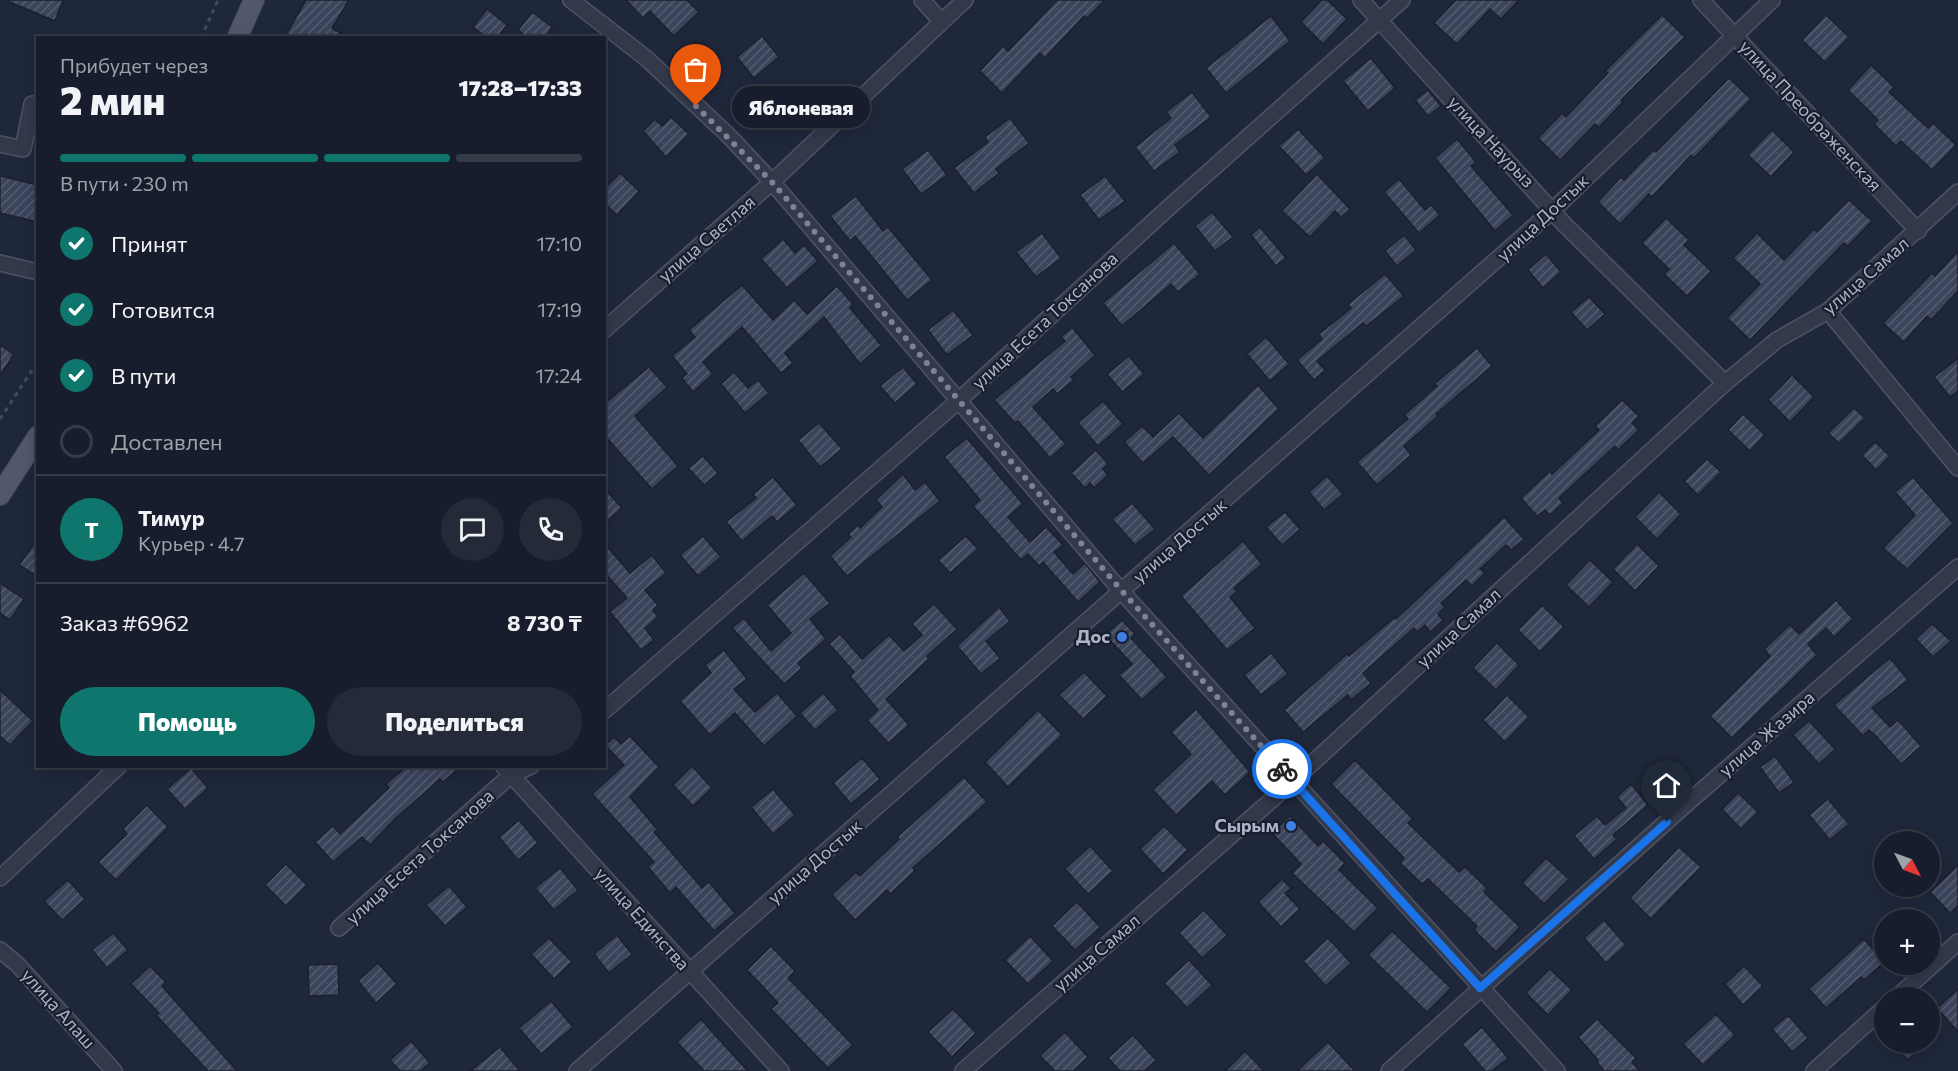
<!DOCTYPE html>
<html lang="ru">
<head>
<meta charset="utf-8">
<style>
	:root { --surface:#171d2c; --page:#242a38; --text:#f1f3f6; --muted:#9ea2a9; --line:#363b48; --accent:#0f766e }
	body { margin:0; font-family:Commissioner,sans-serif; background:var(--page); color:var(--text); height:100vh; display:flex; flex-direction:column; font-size:22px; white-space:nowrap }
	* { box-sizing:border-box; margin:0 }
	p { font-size:20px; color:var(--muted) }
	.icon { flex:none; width:33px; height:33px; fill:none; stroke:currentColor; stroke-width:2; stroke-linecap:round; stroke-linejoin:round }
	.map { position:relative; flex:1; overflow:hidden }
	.details { position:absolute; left:36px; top:36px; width:570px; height:732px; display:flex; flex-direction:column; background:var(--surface); border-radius:0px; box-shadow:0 3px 15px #0003,0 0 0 2px var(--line) }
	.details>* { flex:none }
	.needle { width:39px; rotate:131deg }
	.buttons { position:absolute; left:1874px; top:831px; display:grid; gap:12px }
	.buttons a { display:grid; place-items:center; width:66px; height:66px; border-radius:50%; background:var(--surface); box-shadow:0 3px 15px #0003,0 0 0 2px var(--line); font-size:30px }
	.pin { position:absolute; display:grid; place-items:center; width:51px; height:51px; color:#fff; margin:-62px -26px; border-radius:50% 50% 50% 0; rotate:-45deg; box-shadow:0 0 6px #0007 }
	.pin .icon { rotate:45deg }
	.courier { position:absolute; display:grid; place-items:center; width:60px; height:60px; margin:-30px; border:4px solid #1a73e8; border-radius:50%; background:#fff; color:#222; box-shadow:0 2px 8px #0007 }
	.bubble { position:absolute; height:42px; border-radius:21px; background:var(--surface); box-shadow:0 3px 15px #0003,0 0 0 2px var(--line); font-size:20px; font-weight:800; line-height:42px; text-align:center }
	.summary em { font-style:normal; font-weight:800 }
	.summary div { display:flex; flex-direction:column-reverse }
	.summary { display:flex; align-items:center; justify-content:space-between; height:102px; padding:0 24px }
	h1 { font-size:39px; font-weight:800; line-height:45px }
	.bar { display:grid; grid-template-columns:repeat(4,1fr); gap:9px 6px; align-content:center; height:72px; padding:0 24px }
	.bar i { height:8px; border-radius:4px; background:var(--line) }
	.bar .selected { background:var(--accent) }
	.bar p { grid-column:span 4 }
	.line { display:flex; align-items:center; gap:15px; padding:0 24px; border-top:2px solid var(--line) }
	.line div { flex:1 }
	.round { display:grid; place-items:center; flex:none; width:63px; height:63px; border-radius:32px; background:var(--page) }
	ol { padding:0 24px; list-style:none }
	li { display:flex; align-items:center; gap:18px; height:66px }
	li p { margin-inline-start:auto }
	li .icon { padding:6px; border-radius:50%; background:var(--accent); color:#fff; stroke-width:4 }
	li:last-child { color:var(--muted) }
	li i { width:33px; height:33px; border:3px solid var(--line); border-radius:50% }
	.primary-button { display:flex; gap:12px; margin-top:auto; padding:12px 24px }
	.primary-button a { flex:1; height:69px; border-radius:36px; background:var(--accent); color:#fff; font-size:24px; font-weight:800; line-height:69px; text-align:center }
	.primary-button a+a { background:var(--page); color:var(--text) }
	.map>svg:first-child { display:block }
	.building { fill:url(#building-hatch); stroke:#1b2031; stroke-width:1.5 }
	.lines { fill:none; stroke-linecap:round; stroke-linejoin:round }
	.minor-casing { stroke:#4e5465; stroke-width:18 }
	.major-casing { stroke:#3d4254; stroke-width:22 }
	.path { stroke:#3c5056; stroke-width:3; stroke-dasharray:4.5 4.5; stroke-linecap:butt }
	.minor { stroke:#33394b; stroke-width:15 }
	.major { stroke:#51586b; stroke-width:20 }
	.done { stroke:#7c8396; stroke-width:6; stroke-dasharray:0 10.8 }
	.route { stroke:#1a73e8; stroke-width:8 }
	.shop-dot { fill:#3f7fe0; stroke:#191e2f; stroke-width:2 }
	.labels { text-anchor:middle; stroke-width:4.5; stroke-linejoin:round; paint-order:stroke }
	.street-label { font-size:18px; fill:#aeb4c7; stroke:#191e2f }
	.poi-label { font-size:18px; font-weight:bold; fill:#aeb4c7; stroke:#191e2f; text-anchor:end }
</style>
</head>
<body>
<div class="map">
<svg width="1958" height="1071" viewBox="0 0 1958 1071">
	<defs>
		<pattern id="building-hatch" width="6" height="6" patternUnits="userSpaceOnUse" patternTransform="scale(1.5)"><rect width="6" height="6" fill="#3b445b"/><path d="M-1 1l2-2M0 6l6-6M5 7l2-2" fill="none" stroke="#555d71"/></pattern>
	</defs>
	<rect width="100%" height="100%" fill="#1f273b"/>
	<!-- building -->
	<g class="building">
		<polygon points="5,0 63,0 55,21"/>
		<polygon points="306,0 349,0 332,28 348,38 284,38"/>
		<polygon points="626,0 687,0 699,12 674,36 650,11 643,18"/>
		<polygon points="1057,0 1105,0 1087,18 1084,16 1045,58 1040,53 1002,93 980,71 1003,46 1008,51"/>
		<polygon points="1322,0 1327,0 1347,19 1323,44 1301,22"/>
		<polygon points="1456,0 1519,0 1501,19 1490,9 1457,44 1434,23"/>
		<polygon points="487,9 507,25 497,38 487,38 473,27"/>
		<polygon points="532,12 552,27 545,38 528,38 518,30"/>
		<polygon points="1662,15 1685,37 1621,100 1623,102 1599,127 1595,124 1560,160 1538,138 1562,113 1566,117 1608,73 1605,71"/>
		<polygon points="1826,15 1849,37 1825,62 1802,40"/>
		<polygon points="1271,16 1290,41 1226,93 1206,68"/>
		<polygon points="762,36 779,57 754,78 737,57"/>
		<polygon points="1371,58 1395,88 1368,111 1343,81"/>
		<polygon points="1871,65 1894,87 1889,92 1928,128 1933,123 1956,145 1932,170 1901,141 1896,146 1874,124 1878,120 1848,90"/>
		<polygon points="1729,78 1751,99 1694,158 1691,155 1652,197 1649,194 1620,224 1598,202 1621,177 1624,180 1653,150 1656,152"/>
		<polygon points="1428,90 1441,106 1428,116 1415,100"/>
		<polygon points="1192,92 1211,117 1175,145 1180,152 1154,171 1135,147 1171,118 1166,112"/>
		<polygon points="671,117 689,134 666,157 643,131 655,119 662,126"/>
		<polygon points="1010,118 1029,143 996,169 999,173 974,193 954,168 988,142 985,137"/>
		<polygon points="1298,129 1325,158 1306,175 1279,146"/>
		<polygon points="1772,130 1794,152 1771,177 1748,155"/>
		<polygon points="1457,139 1476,162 1471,166 1513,215 1495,231 1435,158"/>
		<polygon points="928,150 947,175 921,194 902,169"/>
		<polygon points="620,173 639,191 617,215 604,203 604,189"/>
		<polygon points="1317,174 1350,209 1341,217 1335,211 1310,237 1282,211"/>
		<polygon points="0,176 38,185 38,222 0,213"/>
		<polygon points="1105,176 1125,201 1099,220 1080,195"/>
		<polygon points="1399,179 1425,210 1431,205 1440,215 1419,233 1384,192"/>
		<polygon points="856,196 883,231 888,227 932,280 907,300 855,236 850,241 830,216"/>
		<polygon points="1849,200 1872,221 1848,246 1844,243 1750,340 1727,318 1760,284 1733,258 1757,233 1784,260 1814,229 1817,232"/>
		<polygon points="1212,212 1233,237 1215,251 1195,226"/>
		<polygon points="1666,218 1689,240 1684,245 1711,271 1687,296 1664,274 1669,269 1642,243"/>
		<polygon points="1260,227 1286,258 1276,266 1251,235"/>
		<polygon points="1042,233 1061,258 1036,277 1016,252"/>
		<polygon points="1404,235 1416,250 1397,266 1385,251"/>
		<polygon points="783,239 795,253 804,245 818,261 787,288 761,259"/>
		<polygon points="1174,243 1200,274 1178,292 1171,284 1122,326 1103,303"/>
		<polygon points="1958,251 1958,291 1931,320 1927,316 1904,342 1883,323 1932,273 1935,276"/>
		<polygon points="1546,254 1561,272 1543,288 1528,270"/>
		<polygon points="1385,274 1404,296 1366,326 1363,323 1317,361 1325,370 1314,380 1297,360 1322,339 1319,334 1351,308 1348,304"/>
		<polygon points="742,285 773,320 794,300 807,314 837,286 853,304 850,308 881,345 860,364 824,317 785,353 793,363 781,373 742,327 703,362 713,374 693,392 682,378 687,374 672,356 695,337 689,330"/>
		<polygon points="1589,297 1605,314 1587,330 1571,312"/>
		<polygon points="953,310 973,335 947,355 928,330"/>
		<polygon points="1072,327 1095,355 1071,377 1074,380 1057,394 1053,389 1033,407 1066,444 1050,458 1018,421 1015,423 994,400 1065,341 1061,337"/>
		<polygon points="1266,337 1289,364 1270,381 1247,354"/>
		<polygon points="0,345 14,354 0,376"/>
		<polygon points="1477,348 1492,366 1436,414 1438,416 1404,446 1411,455 1377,485 1357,462 1408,419 1404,415 1437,386 1434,384"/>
		<polygon points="1129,356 1144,374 1122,392 1107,374"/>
		<polygon points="1958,358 1958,391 1950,397 1934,377"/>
		<polygon points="649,367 667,387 635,416 678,466 652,489 604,435 604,404"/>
		<polygon points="903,367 917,384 895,403 880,386"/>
		<polygon points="734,372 748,388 758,380 769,393 745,413 721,384"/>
		<polygon points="1792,375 1814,397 1790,422 1768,400"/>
		<polygon points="1258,385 1279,409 1209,475 1173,437 1143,463 1124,442 1142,426 1153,437 1179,413 1203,438"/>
		<polygon points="1622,400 1639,416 1632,423 1639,430 1618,450 1615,446 1559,498 1563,503 1550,515 1545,510 1537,516 1521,498 1550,471 1552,474 1599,430 1595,426"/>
		<polygon points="1103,401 1123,424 1098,446 1078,423"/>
		<polygon points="1854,408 1865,418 1839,443 1828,433"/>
		<polygon points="1743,414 1765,435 1750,451 1728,430"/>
		<polygon points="819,423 842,449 820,467 798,440"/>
		<polygon points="967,438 1023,504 1008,517 1030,542 1046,527 1063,545 1054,552 1073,574 1085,563 1100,582 1078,602 1043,562 1039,566 1028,554 1021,560 973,506 980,500 944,457"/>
		<polygon points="1875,442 1890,456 1876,470 1862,455"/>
		<polygon points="1096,450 1108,464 1103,469 1108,475 1094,488 1090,483 1085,488 1071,473"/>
		<polygon points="703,456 718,473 704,485 688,468"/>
		<polygon points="1707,459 1721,472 1698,495 1684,481"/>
		<polygon points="903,474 915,490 925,482 940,501 847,576 830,556 851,537 848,534 858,525 860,528 882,507 876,500"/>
		<polygon points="1327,476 1343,494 1324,510 1309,492"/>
		<polygon points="773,477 797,505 777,522 772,516 742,541 726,522 756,498 753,494"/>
		<polygon points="1913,477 1953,523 1907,569 1883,548 1915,515 1895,492"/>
		<polygon points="604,488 622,508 604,524"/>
		<polygon points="1659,492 1681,514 1657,539 1635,517"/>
		<polygon points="1132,503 1155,529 1135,545 1112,519"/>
		<polygon points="1285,512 1300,529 1282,545 1266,527"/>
		<polygon points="1504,517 1524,539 1511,550 1506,545 1480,569 1485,573 1472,586 1466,580 1441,603 1445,607 1438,614 1443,620 1430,632 1425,625 1417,632 1414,628 1363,673 1371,683 1351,700 1348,695 1303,732 1284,710 1347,654 1349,656 1395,617 1396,619"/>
		<polygon points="703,536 721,557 698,576 680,555"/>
		<polygon points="966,536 978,549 950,573 938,560"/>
		<polygon points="38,538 38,577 19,565"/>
		<polygon points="1243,541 1262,564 1234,588 1237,591 1230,597 1255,628 1227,650 1181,596"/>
		<polygon points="604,543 630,573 652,555 666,573 645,590 658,605 653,610 658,617 645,628 654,640 641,650 610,612 627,598 604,572"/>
		<polygon points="1637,544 1659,566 1635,591 1613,569"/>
		<polygon points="1590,560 1613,582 1589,607 1566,585"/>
		<polygon points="804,573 830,603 810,619 826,639 798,663 802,668 784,684 732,628 744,618 771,651 791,633 767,605"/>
		<polygon points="0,583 24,599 10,620 0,613"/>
		<polygon points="1836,600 1853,619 1834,637 1826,628 1808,644 1817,655 1732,738 1710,716 1770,656 1764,649 1790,625 1799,634"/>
		<polygon points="934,604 957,629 927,656 929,659 886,699 909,725 888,743 867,720 878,710 850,676 854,672 829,644 840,634 862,659 889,635 904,651 922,635 912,624"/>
		<polygon points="1542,605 1564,627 1540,652 1518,630"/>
		<polygon points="999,607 1010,621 986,641 1000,658 981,674 957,646"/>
		<polygon points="1122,620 1135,634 1131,638 1167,677 1142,700 1119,675 1132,664 1105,635"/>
		<polygon points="1932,624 1951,641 1933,657 1916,639"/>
		<polygon points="1497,643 1519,665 1496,690 1473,668"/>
		<polygon points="724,650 747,679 734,689 755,712 777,693 797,716 764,746 735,713 710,735 680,701 711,673 705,665"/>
		<polygon points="1271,653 1288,674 1261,695 1244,675"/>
		<polygon points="1890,658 1908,680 1872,708 1890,727 1898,720 1921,746 1901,764 1875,735 1869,730 1863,736 1834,705"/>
		<polygon points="1084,672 1107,696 1083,719 1059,695"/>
		<polygon points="0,690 33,721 10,745 0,736"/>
		<polygon points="823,693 838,710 815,730 800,713"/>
		<polygon points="1507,695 1529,717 1505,742 1483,720"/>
		<polygon points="1196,709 1250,772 1225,795 1212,781 1176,815 1153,790 1191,754 1171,732"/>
		<polygon points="1038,710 1062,735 1008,787 985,762"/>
		<polygon points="1809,721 1835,749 1819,764 1793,735"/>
		<polygon points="630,736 659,767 630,797 657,829 654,832 702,888 709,882 735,913 714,931 676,887 670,893 648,867 654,862 592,794 624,765 605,745 614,737 621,744"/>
		<polygon points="1775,756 1794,782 1779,793 1760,767"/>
		<polygon points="862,758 880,779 851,804 833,783"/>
		<polygon points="1355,760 1413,819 1408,823 1459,872 1465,867 1487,888 1484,892 1520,927 1496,952 1474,930 1477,926 1428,879 1422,884 1400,863 1404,858 1331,784"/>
		<polygon points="407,766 461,766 443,782 440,779 396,818 370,845 362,837 333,862 315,842 333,826 340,834 389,788 386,784"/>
		<polygon points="692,766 712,788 693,806 673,785"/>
		<polygon points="191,768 208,788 185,809 167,789"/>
		<polygon points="964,777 987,802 913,868 915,871 890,894 887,890 855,920 832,895 856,872 860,876 899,839 897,837"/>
		<polygon points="1631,784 1648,805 1613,835 1617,839 1594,859 1574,836 1597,816 1605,825 1626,808 1617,797"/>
		<polygon points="773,789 795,815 773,834 751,807"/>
		<polygon points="1738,793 1758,812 1741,829 1722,809"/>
		<polygon points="1828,799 1849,824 1830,840 1809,815"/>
		<polygon points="147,805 168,827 116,880 98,862 127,834 123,829"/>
		<polygon points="1290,816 1318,846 1323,841 1345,863 1339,870 1378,908 1354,932 1292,873 1301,864 1272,833"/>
		<polygon points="519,820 538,843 518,860 499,837"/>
		<polygon points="1164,826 1188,850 1163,874 1140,849"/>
		<polygon points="1090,846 1113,871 1088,894 1065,869"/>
		<polygon points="1679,847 1701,867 1651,919 1630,898"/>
		<polygon points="1546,858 1569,879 1544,904 1522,883"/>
		<polygon points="286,864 307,885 286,906 265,885"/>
		<polygon points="1958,865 1958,905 1950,913 1930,892"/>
		<polygon points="560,868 578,890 554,910 535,888"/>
		<polygon points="1282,879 1291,888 1285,893 1300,909 1281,927 1258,902"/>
		<polygon points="68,880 85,899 62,920 44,901"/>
		<polygon points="449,886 467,907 445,926 426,905"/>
		<polygon points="1077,902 1100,927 1075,950 1052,926"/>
		<polygon points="1204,910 1227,935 1202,958 1179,933"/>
		<polygon points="1604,920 1626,945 1606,963 1584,938"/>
		<polygon points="1392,931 1451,988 1427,1012 1368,955"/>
		<polygon points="113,933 128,950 107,968 92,950"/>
		<polygon points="617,935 632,954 609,973 594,954"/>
		<polygon points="1030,936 1053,961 1028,984 1005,960"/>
		<polygon points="549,938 572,962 554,979 531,954"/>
		<polygon points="1328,938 1351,963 1326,986 1303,961"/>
		<polygon points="1864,939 1884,962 1864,980 1861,977 1826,1008 1809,989"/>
		<polygon points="771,946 795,971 788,978 853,1045 828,1068 771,1009 778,1003 747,970"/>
		<polygon points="1189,960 1212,985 1187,1008 1164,983"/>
		<polygon points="378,963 397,984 376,1003 358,981"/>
		<polygon points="338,964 339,995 309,996 308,965"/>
		<polygon points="150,966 166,982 162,986 237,1071 208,1071 156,1015 159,1013 131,984"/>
		<polygon points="1744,966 1763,986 1743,1005 1725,984"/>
		<polygon points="1550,969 1572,990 1548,1015 1526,993"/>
		<polygon points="1958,989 1958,1032 1937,1008"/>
		<polygon points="551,1001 573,1027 541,1054 519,1028"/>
		<polygon points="953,1009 976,1033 952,1057 928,1032"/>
		<polygon points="1716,1014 1735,1035 1703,1065 1683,1044"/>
		<polygon points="1788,1015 1808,1038 1792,1052 1772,1029"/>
		<polygon points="701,1019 724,1045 748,1071 704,1071 677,1042"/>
		<polygon points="1597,1019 1636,1058 1632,1062 1640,1071 1604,1071 1596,1061 1598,1060 1578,1037"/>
		<polygon points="1482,1027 1508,1058 1492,1071 1485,1071 1462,1044"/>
		<polygon points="1065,1032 1088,1057 1073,1071 1055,1071 1040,1056"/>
		<polygon points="1133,1035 1156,1060 1144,1071 1120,1071 1108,1058"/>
		<polygon points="411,1041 430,1063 420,1071 400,1071 390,1060"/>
		<polygon points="1328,1042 1355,1071 1297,1071"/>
		<polygon points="1892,1042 1927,1042 1908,1060"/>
		<polygon points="500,1047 520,1071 470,1071"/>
		<polygon points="1245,1051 1264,1071 1225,1071"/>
	</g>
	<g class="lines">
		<defs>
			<g id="minor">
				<polyline points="571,0 646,58 730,137 772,182 1122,592 1557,1071"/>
				<polyline points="922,0 941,21"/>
				<polyline points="1361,0 1564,224 1725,383"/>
				<polyline points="1701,0 1918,231"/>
				<polyline points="0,144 23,149 32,104"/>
				<polyline points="0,263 38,272"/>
				<polyline points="1828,311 1958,468"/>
				<polyline points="604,330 772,182 965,0"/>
				<polyline points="604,711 957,402 1166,210 1402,0"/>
				<polyline points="503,766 781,1071"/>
				<polyline points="0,878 119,766"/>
				<polyline points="339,928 511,775 531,766"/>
				<polyline points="0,950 17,964 114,1071"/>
				<polyline points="1896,998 1958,942"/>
				<polyline points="577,1071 1553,210 1772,0"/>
				<polyline points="963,1071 1293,781 1725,383 1777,340 1828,311 1958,192"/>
				<polyline points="1389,1071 1684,806 1958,567"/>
				<polyline points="1814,1071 1884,1008"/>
			</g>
			<g id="major">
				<polyline points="237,38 254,0"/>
				<polyline points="0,495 38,436"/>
			</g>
		</defs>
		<!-- minor casing -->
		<use href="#minor" class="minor-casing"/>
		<!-- major casing -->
		<use href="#major" class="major-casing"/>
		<!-- path -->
		<g class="path">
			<polyline points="201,38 218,0"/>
			<polyline points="0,419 38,361"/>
		</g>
		<!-- minor -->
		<use href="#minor" class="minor"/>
		<!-- major -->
		<use href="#major" class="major"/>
	</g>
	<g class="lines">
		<!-- done -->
		<polyline class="done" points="696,106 772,182 1122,591 1282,769"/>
		<!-- route -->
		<polyline class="route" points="1282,769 1480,988 1667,822"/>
	</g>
	<!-- markers -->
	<g class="shop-dot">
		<circle cx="1122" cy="637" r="6"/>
		<circle cx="1291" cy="826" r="6"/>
	</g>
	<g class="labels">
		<!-- street labels -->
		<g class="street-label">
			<text transform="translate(1810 116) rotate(47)" y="6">улица Преображенская</text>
			<text transform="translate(1491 142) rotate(47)" y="6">улица Наурыз</text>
			<text transform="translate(1543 218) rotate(-43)" y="6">улица Достык</text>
			<text transform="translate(707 239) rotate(-41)" y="6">улица Светлая</text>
			<text transform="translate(1866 276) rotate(-41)" y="6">улица Самал</text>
			<text transform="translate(1045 321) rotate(-43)" y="6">улица Есета Токсанова</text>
			<text transform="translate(1180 541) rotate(-41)" y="6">улица Достык</text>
			<text transform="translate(1459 628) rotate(-43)" y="6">улица Самал</text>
			<text transform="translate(1767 734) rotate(-41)" y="6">улица Жазира</text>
			<text transform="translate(420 857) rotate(-42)" y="6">улица Есета Токсанова</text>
			<text transform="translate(815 862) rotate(-41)" y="6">улица Достык</text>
			<text transform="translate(642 919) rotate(48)" y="6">улица Единства</text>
			<text transform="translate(1097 953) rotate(-41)" y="6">улица Самал</text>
			<text transform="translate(58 1009) rotate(48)" y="6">улица Алаш</text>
		</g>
		<!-- poi labels -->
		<g class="poi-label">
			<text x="1110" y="643">Дос</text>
			<text x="1279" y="832">Сырым</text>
		</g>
	</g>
</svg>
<div class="buttons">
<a><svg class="needle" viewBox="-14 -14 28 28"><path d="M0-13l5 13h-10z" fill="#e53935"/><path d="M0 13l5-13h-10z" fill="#9ea2a9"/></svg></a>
<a>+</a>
<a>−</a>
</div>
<div class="pin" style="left:696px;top:106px;background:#ea580c"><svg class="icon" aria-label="bag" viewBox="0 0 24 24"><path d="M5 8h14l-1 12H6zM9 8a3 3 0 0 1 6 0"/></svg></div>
<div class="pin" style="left:1667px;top:822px;background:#1f2937"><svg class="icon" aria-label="home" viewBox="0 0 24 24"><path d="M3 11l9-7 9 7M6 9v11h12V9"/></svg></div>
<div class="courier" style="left:1282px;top:769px"><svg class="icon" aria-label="bike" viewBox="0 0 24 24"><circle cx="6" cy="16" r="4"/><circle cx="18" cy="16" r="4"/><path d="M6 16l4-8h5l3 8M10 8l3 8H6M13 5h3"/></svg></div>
<div class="bubble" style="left:732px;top:86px;width:138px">Яблоневая</div>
<section class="details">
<div class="summary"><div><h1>2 мин</h1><p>Прибудет через</p></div><em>17:28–17:33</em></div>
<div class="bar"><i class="selected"></i><i class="selected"></i><i class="selected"></i><i></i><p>В пути · 230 m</p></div>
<ol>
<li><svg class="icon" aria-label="check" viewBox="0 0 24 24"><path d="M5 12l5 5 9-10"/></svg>Принят<p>17:10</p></li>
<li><svg class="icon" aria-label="check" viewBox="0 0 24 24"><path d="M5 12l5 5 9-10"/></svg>Готовится<p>17:19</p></li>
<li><svg class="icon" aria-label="check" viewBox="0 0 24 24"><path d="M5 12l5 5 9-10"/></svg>В пути<p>17:24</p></li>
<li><i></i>Доставлен</li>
</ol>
<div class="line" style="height:108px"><b class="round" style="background:var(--accent);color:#fff">Т</b><div><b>Тимур</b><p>Курьер · 4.7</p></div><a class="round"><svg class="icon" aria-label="chat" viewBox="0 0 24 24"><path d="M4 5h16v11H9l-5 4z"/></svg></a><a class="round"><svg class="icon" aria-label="phone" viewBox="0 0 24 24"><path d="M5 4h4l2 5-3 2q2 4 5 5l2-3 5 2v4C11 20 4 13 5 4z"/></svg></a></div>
<div class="line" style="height:78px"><div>Заказ #6962</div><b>8 730 ₸</b></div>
<div class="primary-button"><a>Помощь</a><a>Поделиться</a></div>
</section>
</div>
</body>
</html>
